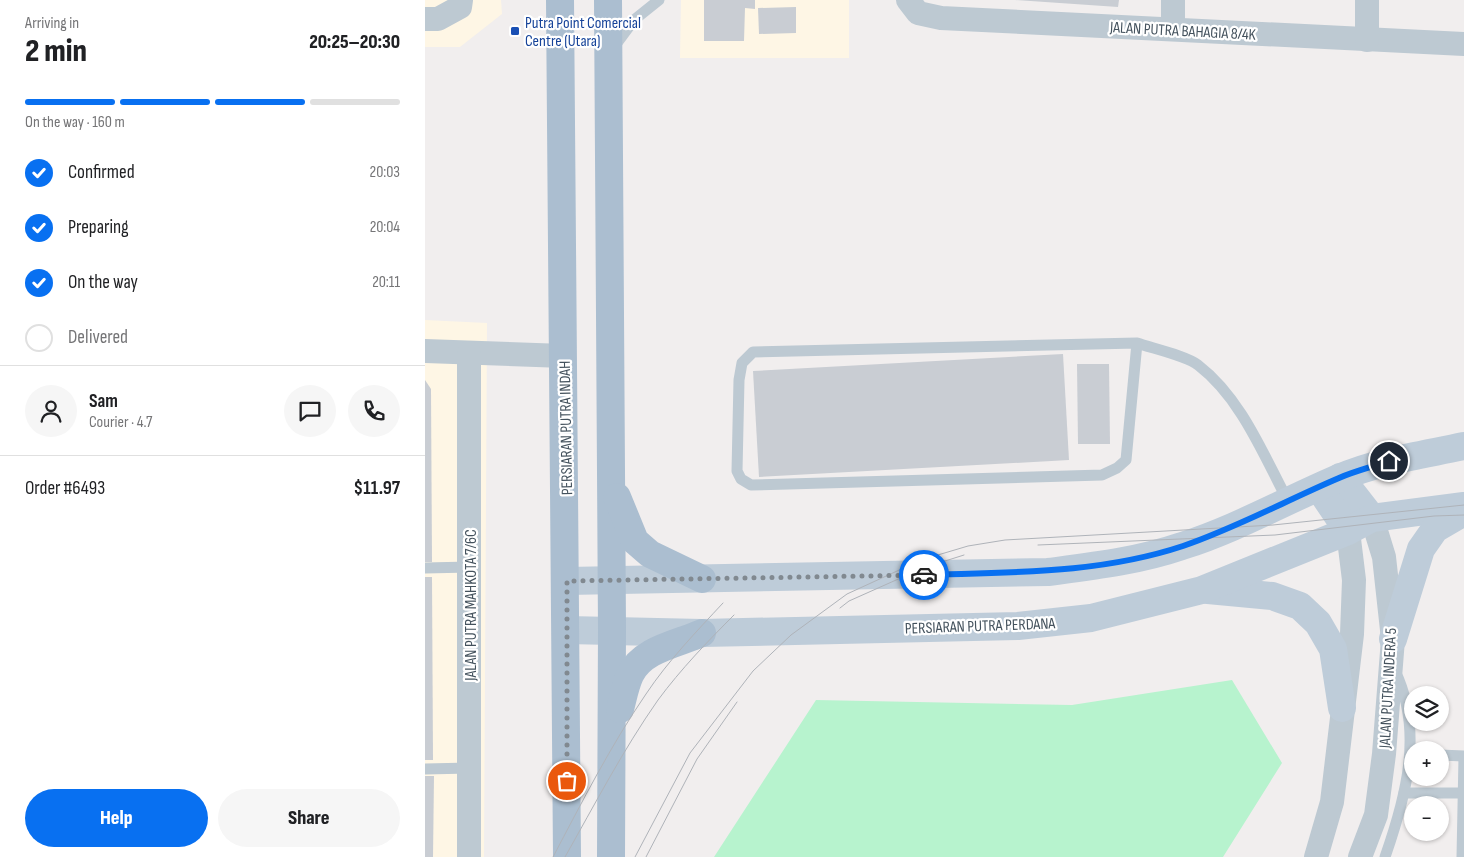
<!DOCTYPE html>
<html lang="en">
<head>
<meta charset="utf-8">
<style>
	:root { --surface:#fff; --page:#f6f6f6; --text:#202124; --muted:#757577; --line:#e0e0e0; --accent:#0870f1 }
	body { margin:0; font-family:"Sofia Sans Condensed",sans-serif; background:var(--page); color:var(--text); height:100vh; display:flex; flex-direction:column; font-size:19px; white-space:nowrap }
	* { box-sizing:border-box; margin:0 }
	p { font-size:16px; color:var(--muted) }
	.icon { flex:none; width:28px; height:28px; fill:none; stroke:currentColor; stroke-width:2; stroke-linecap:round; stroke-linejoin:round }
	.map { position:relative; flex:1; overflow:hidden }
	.drawer { display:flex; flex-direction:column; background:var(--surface); width:425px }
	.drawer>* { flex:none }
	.fabs { position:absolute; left:979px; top:686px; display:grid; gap:10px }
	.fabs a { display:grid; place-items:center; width:45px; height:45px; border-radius:50%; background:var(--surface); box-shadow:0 1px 4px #0004; font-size:25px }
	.pin { position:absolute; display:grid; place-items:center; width:42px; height:42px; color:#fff; margin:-21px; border:2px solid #fff; border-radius:50%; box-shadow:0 1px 5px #0007 }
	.courier { position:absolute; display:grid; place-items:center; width:50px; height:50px; margin:-25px; border:4px solid #0870f1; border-radius:50%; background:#fff; color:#222; box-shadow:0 1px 6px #0007 }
	.head em { font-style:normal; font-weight:800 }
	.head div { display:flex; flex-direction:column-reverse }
	.head { display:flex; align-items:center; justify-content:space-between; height:85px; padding:0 25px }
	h1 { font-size:32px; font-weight:800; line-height:38px }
	.bar { display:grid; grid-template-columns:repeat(4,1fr); gap:8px 5px; align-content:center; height:60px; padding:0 25px }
	.bar i { height:6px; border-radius:4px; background:var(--line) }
	.bar .selected { background:var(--accent) }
	.bar p { grid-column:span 4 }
	.line { display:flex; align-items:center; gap:12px; padding:0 25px; border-top:1px solid var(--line) }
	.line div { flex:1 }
	.round { display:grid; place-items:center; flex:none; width:52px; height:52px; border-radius:26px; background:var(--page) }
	ol { padding:0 25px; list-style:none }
	li { display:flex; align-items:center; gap:15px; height:55px }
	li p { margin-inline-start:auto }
	li .icon { padding:5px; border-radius:50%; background:var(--accent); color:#fff; stroke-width:4 }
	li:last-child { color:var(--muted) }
	li i { width:28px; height:28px; border:2px solid var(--line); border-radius:50% }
	.primary-button { display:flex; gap:10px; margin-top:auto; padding:10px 25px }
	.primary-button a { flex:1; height:58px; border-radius:30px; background:var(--accent); color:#fff; font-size:20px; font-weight:800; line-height:58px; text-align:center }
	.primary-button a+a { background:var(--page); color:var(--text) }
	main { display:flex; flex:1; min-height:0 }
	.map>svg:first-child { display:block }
	.commercial { fill:#fef6e5 }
	.green { fill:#b7f3ce }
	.building { fill:#c9cdd3 }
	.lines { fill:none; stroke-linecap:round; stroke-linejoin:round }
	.lane { stroke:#bdc9d2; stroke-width:11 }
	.street { stroke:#bdc9d2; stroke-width:24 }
	.secondary { stroke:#beccd9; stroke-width:28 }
	.primary { stroke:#abbed0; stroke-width:28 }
	.tram { stroke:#afb3b9; stroke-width:1 }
	.done { stroke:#818990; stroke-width:5; stroke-dasharray:0 9 }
	.route { stroke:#0870f1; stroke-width:6 }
	.transit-dot { fill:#1a4fb4; stroke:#fff; stroke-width:2 }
	.labels { text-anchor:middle; stroke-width:4.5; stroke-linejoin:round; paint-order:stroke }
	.transit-label { font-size:16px; fill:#164399; stroke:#fff; text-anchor:start }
	.street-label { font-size:16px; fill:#44525d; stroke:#fff }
</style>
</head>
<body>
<main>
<section class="drawer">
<div class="head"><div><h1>2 min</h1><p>Arriving in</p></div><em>20:25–20:30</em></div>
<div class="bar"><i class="selected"></i><i class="selected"></i><i class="selected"></i><i></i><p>On the way · 160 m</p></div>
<ol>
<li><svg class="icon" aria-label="check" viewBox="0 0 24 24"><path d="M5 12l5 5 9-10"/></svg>Confirmed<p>20:03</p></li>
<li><svg class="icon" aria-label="check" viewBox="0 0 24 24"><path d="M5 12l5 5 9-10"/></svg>Preparing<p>20:04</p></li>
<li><svg class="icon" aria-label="check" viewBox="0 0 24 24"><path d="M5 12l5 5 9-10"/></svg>On the way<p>20:11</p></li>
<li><i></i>Delivered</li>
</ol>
<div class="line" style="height:90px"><a class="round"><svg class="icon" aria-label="person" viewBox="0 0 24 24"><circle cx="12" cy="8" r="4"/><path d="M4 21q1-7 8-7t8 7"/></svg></a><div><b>Sam</b><p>Courier · 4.7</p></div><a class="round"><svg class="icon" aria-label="chat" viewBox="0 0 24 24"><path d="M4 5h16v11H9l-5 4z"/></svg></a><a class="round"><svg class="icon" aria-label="phone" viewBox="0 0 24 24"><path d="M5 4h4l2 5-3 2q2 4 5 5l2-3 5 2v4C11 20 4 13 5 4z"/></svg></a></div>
<div class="line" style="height:65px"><div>Order #6493</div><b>$11.97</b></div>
<div class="primary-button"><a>Help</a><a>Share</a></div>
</section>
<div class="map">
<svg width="1039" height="857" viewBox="0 0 1039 857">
	<rect width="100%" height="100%" fill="#f1eeee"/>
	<!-- commercial -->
	<g class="commercial">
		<polygon points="0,0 76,0 77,14 35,47 0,47"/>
		<polygon points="256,0 424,0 424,58 255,58"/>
		<polygon points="0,320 62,323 59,857 0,857"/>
	</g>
	<!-- green -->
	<polygon class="green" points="807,680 857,763 798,857 289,857 391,700 647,705"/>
	<!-- building -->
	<g class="building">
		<polygon points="279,0 330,0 330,9 320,8 319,41 279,41"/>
		<polygon points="590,0 694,0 693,7"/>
		<polygon points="371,7 371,33 334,34 333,8"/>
		<polygon points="638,354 644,460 334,477 328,371"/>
		<polygon points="652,364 684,364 685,444 653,444"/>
		<polygon points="0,380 6,389 7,562 0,562"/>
		<polygon points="0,577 7,577 8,760 0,760"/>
		<polygon points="0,776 9,776 8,857 0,857"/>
	</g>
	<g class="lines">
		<!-- lane -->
		<g class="lane">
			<polyline points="189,47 209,20 234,0"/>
			<path d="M712,343l-11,117 -9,8 -15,7 -351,10 -10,-6 -4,-8 2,-91 3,-17 11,-11 384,-9c14,5 50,13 61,22 43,33 65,89 90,136"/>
			<polyline points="0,568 45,567"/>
			<polyline points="1015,755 1039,756"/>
			<polyline points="0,769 45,768"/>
			<polyline points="979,793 1038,793"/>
			<path d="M960,857c21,-60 39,-126 10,-186"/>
			<polyline points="1037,857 1039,757"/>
		</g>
		<!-- street -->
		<g class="street">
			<polyline points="483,0 493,13 516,18 1039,44"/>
			<polyline points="748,0 748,29"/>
			<polyline points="942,0 942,40"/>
			<polyline points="0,19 13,19 35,7 36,0"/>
			<polyline points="0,351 139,356"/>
			<polyline points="44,857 44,353"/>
			<polyline points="891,857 907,802 927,634 929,580 923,531"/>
			<polyline points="935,857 951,815 959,754 968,639 959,557 947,518"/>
		</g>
		<!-- secondary -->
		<g class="secondary">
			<polyline points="915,477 947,518"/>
			<polyline points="894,488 923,531"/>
			<path d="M142,581l481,-9c46,-6 90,-11 134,-26 54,-17 105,-46 157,-68 39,-17 83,-23 125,-32"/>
			<polyline points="783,590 847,596 875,606 893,623 908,649 917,708"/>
			<polyline points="142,630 277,633 593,626 666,618 777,590 923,531 947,518 1039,506"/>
			<polyline points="968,639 996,549 1010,529 1039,512"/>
		</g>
		<!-- primary -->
		<g class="primary">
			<polyline points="135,0 142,857"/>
			<polyline points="183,0 187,629 186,857"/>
			<polyline points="192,497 210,541 225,554 277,579"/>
			<path d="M195,709c3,-11 5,-23 10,-34 12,-26 47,-31 72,-42"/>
		</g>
		<!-- tram -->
		<g class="tram">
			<polyline points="613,545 850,535 1009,516 1039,515"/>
			<polyline points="415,608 424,601 498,568 539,555"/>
			<path d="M128,857c29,-55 58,-112 93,-163 22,-33 50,-62 77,-91"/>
			<path d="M140,857c30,-53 58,-107 93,-157 23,-31 49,-58 76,-85"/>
			<polyline points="210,857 265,753 328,671 366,635 422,594 496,560 543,546 580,540 848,525 1039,505"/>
			<polyline points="221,857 272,759 312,702"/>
		</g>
	</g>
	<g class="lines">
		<!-- done -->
		<polyline class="done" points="142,781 142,581 499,575"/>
		<!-- route -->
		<path class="route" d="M499,575c87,-3 175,-1 259,-29 53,-18 104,-46 156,-68 16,-7 33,-11 50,-17"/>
	</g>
	<!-- markers -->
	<rect class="transit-dot" x="85" y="26" width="10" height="10" rx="2.5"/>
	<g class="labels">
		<!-- transit labels -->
		<g class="transit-label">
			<text x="100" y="28">Putra Point Comercial<tspan x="100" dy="18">Centre (Utara)</tspan></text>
		</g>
		<!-- street labels -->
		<g class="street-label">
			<text transform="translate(758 30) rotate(3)" y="6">JALAN PUTRA BAHAGIA 8/4K</text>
			<text transform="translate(140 428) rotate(-91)" y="6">PERSIARAN PUTRA INDAH</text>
			<text transform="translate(45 605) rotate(-90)" y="6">JALAN PUTRA MAHKOTA 7/6C</text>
			<text transform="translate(555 625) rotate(-2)" y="6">PERSIARAN PUTRA PERDANA</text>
			<text transform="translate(962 688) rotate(-87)" y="6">JALAN PUTRA INDERA 5</text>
		</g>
	</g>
</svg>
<div class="fabs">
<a><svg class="icon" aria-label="layers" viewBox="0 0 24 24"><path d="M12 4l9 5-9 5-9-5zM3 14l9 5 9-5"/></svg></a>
<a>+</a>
<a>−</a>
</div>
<div class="pin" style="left:142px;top:781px;background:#ea580c"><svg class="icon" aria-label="bag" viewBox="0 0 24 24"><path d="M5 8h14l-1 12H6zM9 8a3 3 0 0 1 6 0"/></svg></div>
<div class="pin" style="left:964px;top:461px;background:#1f2937"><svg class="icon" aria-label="home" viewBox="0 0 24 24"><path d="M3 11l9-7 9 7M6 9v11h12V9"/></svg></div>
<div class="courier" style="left:499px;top:575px"><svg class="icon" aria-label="car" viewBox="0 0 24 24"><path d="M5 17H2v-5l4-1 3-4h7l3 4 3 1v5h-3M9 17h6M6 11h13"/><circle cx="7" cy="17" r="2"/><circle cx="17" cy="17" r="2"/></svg></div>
</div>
</main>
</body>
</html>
